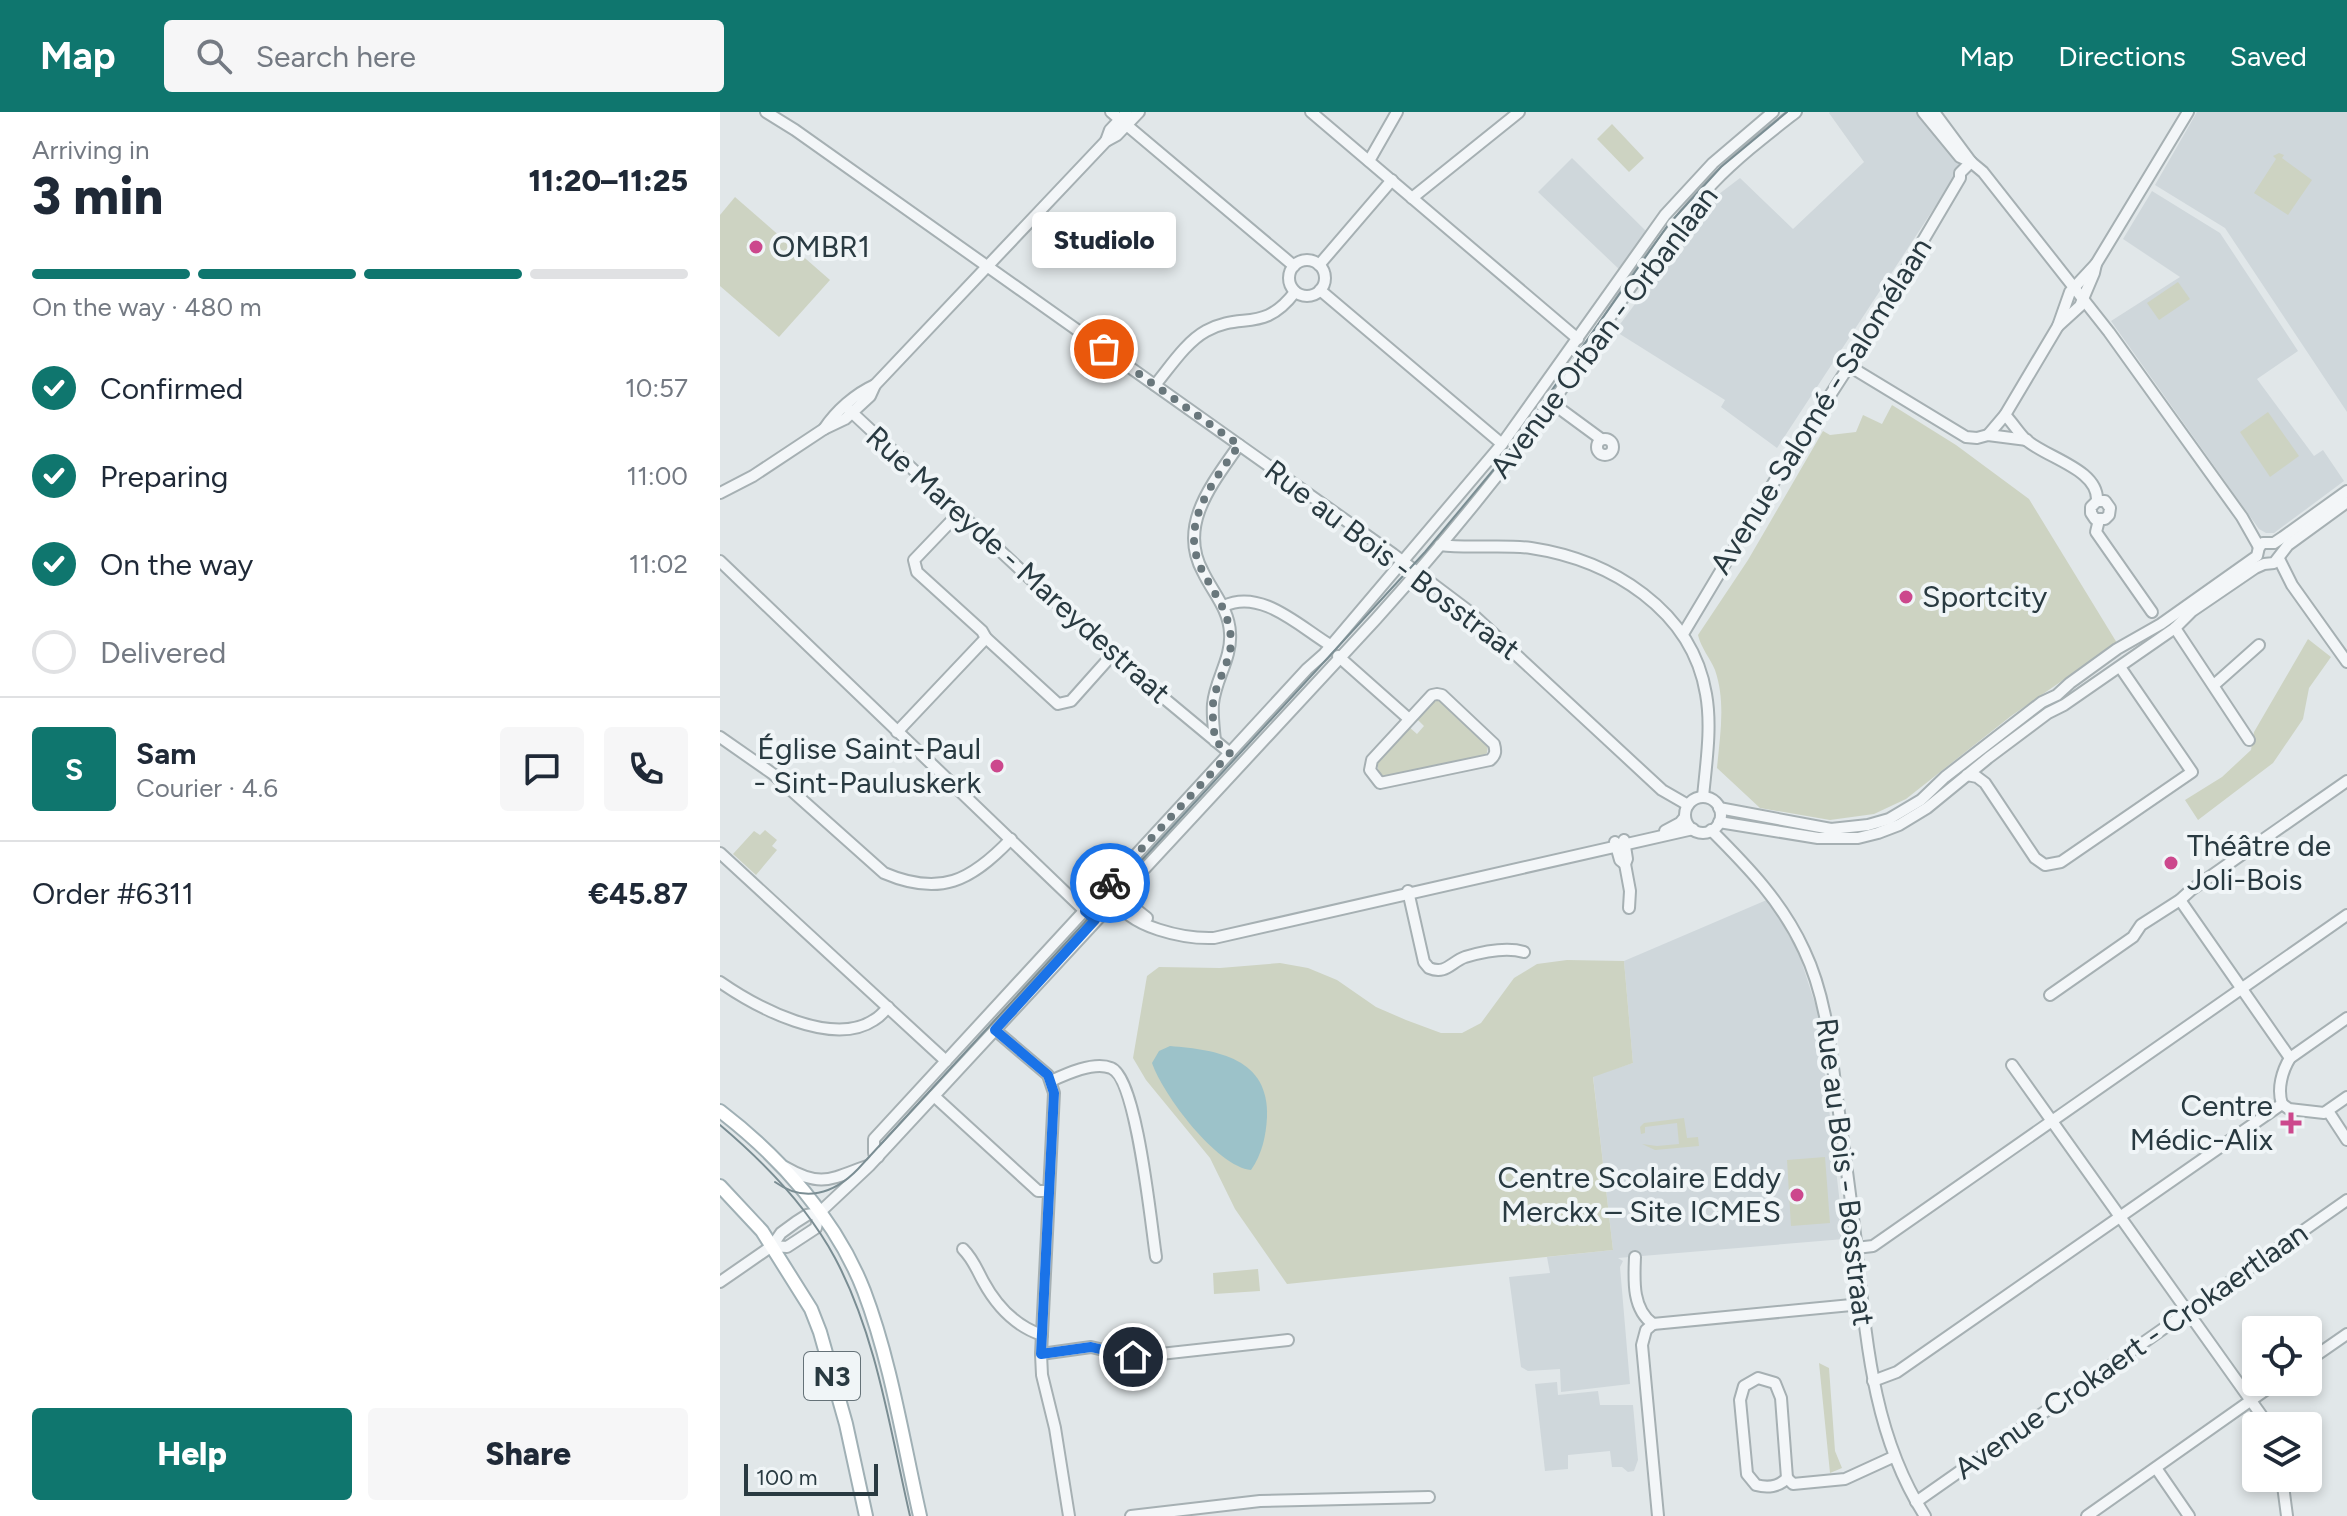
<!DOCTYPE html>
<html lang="en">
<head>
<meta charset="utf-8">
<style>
	:root { --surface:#fff; --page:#f6f6f7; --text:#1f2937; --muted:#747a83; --line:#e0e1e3; --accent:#0f766e }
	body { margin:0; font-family:Figtree,sans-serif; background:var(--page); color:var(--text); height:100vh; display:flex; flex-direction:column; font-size:30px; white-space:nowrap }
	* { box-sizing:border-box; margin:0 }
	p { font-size:26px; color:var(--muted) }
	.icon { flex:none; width:44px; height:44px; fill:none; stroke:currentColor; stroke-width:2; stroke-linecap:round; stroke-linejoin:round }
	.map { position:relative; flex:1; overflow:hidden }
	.drawer { display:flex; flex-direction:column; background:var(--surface); width:720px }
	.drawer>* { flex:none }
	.controls { position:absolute; left:1522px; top:1204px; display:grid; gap:16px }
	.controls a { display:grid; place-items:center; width:80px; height:80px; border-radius:8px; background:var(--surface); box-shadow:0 4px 12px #0003; font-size:40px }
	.scale { position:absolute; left:24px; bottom:20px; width:134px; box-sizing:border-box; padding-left:8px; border:4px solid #293a41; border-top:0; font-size:22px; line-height:28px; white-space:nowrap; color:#293a41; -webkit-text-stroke:6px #f0f5f7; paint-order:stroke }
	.pin { position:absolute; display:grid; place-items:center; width:68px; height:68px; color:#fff; margin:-34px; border:4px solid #fff; border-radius:50%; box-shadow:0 2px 8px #0007 }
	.courier { position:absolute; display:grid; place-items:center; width:80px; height:80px; margin:-40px; border:6px solid #1a73e8; border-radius:50%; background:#fff; color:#222; box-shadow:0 2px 10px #0007 }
	.bubble { position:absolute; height:56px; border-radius:8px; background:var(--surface); box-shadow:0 4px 12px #0003; font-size:26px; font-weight:800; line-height:56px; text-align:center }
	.head em { font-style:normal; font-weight:800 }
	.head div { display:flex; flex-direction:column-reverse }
	.head { display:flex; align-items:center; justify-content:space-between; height:136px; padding:0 32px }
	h1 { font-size:52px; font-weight:800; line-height:60px }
	.bar { display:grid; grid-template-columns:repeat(4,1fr); gap:12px 8px; align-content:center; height:96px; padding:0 32px }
	.bar i { height:10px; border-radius:6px; background:var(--line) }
	.bar .on { background:var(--accent) }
	.bar p { grid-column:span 4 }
	.line { display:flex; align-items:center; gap:20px; padding:0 32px; border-top:2px solid var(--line) }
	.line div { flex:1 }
	.round { display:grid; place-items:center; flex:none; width:84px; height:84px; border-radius:8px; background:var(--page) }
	ol { padding:0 32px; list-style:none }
	li { display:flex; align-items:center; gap:24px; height:88px }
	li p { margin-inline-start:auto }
	li .icon { padding:8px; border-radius:50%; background:var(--accent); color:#fff; stroke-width:4 }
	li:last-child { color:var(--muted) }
	li i { width:44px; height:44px; border:4px solid var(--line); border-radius:50% }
	.button { display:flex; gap:16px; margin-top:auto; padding:16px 32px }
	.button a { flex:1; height:92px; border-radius:8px; background:var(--accent); color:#fff; font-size:32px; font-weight:800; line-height:92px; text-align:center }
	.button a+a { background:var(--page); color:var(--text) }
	header { display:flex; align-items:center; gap:48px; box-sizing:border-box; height:112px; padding:0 40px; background:var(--accent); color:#fff }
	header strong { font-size:38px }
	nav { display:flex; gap:44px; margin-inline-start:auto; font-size:28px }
	.search { width:560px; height:72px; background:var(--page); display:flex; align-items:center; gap:20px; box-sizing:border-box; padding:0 28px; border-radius:8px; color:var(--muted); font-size:30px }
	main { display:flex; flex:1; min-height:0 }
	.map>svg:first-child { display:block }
	.built { fill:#cfd7db }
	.green { fill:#cdd3c2 }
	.water { fill:#9cc2c9 }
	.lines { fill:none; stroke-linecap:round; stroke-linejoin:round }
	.minor-casing { stroke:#a6b0b3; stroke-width:14 }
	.major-casing { stroke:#a0b0b5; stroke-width:16 }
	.minor { stroke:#f3f6f8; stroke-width:10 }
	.major { stroke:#fff; stroke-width:12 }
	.tram { stroke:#7a8d93; stroke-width:2 }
	.done { stroke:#69777c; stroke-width:8; stroke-dasharray:0 14.4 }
	.route { stroke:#1a73e8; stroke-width:10 }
	.poi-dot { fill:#cc488d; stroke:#f0f5f7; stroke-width:3 }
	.labels { text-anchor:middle; stroke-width:8; stroke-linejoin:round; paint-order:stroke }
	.shield { fill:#f0f5f7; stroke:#657278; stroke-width:2 }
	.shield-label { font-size:28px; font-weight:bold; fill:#293a41 }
	.poi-label { font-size:30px; fill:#293a41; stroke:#f0f5f7; text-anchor:start }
	.street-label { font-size:30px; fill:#293a41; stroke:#f0f5f7 }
</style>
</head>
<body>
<header>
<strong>Map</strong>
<div class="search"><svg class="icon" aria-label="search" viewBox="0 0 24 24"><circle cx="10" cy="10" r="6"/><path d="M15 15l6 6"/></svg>Search here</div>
<nav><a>Map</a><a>Directions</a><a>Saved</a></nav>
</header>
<main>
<section class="drawer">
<div class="head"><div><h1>3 min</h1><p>Arriving in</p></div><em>11:20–11:25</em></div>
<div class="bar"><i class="on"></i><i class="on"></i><i class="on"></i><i></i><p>On the way · 480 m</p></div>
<ol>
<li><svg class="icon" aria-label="check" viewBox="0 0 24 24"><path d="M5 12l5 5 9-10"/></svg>Confirmed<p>10:57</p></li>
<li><svg class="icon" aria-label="check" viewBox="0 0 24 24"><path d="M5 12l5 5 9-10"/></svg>Preparing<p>11:00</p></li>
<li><svg class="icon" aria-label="check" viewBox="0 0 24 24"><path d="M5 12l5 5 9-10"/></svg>On the way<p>11:02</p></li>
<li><i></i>Delivered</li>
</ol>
<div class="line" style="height:144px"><b class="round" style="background:var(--accent);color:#fff">S</b><div><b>Sam</b><p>Courier · 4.6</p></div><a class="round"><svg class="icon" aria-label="chat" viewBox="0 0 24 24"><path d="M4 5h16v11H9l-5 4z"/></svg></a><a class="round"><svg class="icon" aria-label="phone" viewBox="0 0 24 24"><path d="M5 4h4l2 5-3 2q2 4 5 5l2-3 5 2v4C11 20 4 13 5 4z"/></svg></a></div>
<div class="line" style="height:104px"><div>Order #6311</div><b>€45.87</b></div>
<div class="button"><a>Help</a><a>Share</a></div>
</section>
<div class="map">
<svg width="1627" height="1404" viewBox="0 0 1627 1404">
	<rect width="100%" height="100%" fill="#e1e7e9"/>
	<!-- built -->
	<g class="built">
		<polygon points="1110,0 1197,0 1241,55 1057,336 1001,295 1005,288 895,219 978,107 999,82 1020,66 1073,117 1144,50 1109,1"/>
		<polygon points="1477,0 1627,0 1627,300 1505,116 1435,73"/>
		<polygon points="852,46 928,121 901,159 818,80"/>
		<polygon points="1432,79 1500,121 1578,239 1537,267 1594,344 1603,338 1624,369 1554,421 1546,421 1539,417 1391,209 1460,165 1403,127"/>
		<polygon points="1049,787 1079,842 1098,901 1124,1127 898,1146 903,1149 900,1155 910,1272 841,1280 840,1257 808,1259 801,1255 789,1165 830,1161 827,1145 893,1138 873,964 913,951 904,849"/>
		<polygon points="837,1270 838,1283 878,1279 880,1293 913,1293 918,1348 914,1359 908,1360 902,1355 892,1355 890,1339 848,1343 848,1357 825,1359 815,1272"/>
	</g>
	<!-- green -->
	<g class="green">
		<polygon points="892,12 924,46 909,60 877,27"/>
		<polygon points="1559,41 1564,43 1562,46 1592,68 1568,103 1534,81 1556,47 1553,44"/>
		<polygon points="15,85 110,168 59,225 0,174 0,103"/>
		<polygon points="1458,170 1470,187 1439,208 1427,191"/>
		<path d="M1172,293l64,40 73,54 88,144 -106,73 -105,83 -32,15 -44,6 -70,-12 -43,-40c3,-33 9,-66 -2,-98 -5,-12 -14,-22 -17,-35l50,-75 75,-129 7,4 26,-3 7,-17 19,9z"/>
		<polygon points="1548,300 1579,344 1550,365 1520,320"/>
		<polygon points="1588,527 1611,545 1589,576 1583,607 1553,651 1478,708 1465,688 1502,665 1531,638 1534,620"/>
		<polygon points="715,586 719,587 765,629 768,634 767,641 761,645 667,666 661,664 656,651 689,615 697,622 704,614 697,607"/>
		<polygon points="45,718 57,728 52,734 57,738 36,763 13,742 34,719 40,723"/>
		<polygon points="847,848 904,849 913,951 873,965 893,1138 567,1172 515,1097 490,1046 426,968 413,946 427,864 439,855 500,856 560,851 588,856 617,868 656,895 686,908 721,921 742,921 761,911 794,866 817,852"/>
		<polygon points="964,1006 967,1026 978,1025 979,1034 935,1038 922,1032 937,1034 959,1032 957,1011 925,1015 925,1021 921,1022 920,1015 924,1011"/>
		<polygon points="1105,1045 1110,1111 1071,1114 1067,1048"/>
		<polygon points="538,1157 540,1179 494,1182 493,1161"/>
		<polygon points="1099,1251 1109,1256 1115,1339 1122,1356 1110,1361"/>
	</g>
	<!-- water -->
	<path class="water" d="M450,934c48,4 99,12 97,71 -1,19 -5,37 -16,53 -34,-3 -88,-75 -99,-107l7,-12z"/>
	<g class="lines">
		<defs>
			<g id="minor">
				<polyline points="46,0 75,18 673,442 750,500 942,678 968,693"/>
				<polyline points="391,0 574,154"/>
				<polyline points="591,0 858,227"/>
				<polyline points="1203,0 1240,45 1251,50 1263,60 1389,220 1522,405 1539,435"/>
				<polyline points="1214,0 1251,50"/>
				<polyline points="386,29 390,18 407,0"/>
				<polyline points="649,49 677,0"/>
				<polyline points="692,86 799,0"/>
				<circle cx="587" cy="166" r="18"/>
				<polyline points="599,153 672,68"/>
				<polyline points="600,178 782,332"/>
				<polyline points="1338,214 1350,180 1376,152 1468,0"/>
				<polyline points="1129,254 1246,325 1257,326 1268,323 1307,328"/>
				<path d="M435,273c15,-18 31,-43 51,-54 36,-20 57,3 89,-39"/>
				<polyline points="832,291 881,327"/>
				<polyline points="125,294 392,543 510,641"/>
				<path d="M1285,303c7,7 13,17 20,24 21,19 74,30 72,62l-6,6v6l4,6h10l4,-4 1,-7 -5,-7h-8"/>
				<path d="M104,317c12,-18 31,-35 51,-44"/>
				<polyline points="1268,323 1285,303 1338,214 1360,194 1374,161 1376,152"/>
				<circle cx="885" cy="335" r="8"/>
				<polyline points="0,381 33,364 104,317 125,307 150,284 155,273 386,29 397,23 419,0"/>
				<polyline points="238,402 194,448 197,460 262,519 266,526 338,592 351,589 392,543"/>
				<polyline points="1379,408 1376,420 1432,500"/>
				<path d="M720,433c31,4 61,-1 91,3 80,12 161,62 175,146 6,33 0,70 -3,103"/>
				<polyline points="1539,435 1543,431 1554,431 1563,425 1627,379"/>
				<polyline points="1559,447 1572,473 1627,550"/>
				<polyline points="0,449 368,802"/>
				<path d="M504,494c37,-18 76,21 106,39"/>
				<polyline points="1455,516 1529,628"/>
				<polyline points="963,522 1054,370 1129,254 1240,66 1240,61 1251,50"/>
				<polyline points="618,544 689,607"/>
				<polyline points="1494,573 1539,533"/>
				<path d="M717,582l5,1 52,49c2,7 2,11 -4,16l-110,23 -10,-13 2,-10 60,-65z"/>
				<polyline points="177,620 266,526"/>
				<path d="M0,625l53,37 111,99c56,24 87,8 127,-34"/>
				<path d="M495,629c-1,-12 -3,-25 -2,-37 2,-24 19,-46 17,-71 -1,-24 -17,-40 -27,-61 -26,-47 10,-89 36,-127"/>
				<polyline points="1247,663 1257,665 1265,671 1315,746 1325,753 1341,750 1472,660 1400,555"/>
				<circle cx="983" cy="703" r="18"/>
				<polyline points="999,696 1111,717 1148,713 1169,707 1201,688 1225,665 1322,590 1337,583 1350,571 1397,537 1441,512 1537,444 1539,435"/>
				<polyline points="999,710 1098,726 1138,726 1158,721 1179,713 1207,696 1268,646 1328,601 1344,593 1455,516 1472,499 1535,456 1544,452 1554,451 1568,433 1627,390"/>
				<path d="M991,718c37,37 71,72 93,120 21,44 26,93 32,141 7,50 14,101 20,151 10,95 16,192 69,274"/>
				<polyline points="945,719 960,711 965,705"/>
				<polyline points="895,730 900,748 905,752 907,747 904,728"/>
				<polyline points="0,741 226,949"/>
				<polyline points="905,752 910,779 909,796"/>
				<path d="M688,779l16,71 5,6c17,7 22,-6 36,-11 17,-5 42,-10 59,-5"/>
				<path d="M396,786c11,30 70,41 98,40l479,-109"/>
				<polyline points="396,786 403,787 427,806"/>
				<polyline points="1460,788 1570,946"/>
				<path d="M0,870c36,25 112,66 154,38 5,-3 10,-8 14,-13"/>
				<polyline points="1330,883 1413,825 1421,813 1460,788 1471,778 1627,669"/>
				<polyline points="275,918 328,963 334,981 321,1242 322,1263 335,1316 349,1404"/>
				<polyline points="1292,953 1549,1314"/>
				<path d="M331,969c15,-7 43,-20 60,-13 26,10 40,157 45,189"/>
				<polyline points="214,984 318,1079 328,1079"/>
				<path d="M1562,992c-5,-15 0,-33 8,-46l57,-40"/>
				<polyline points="1562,992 1569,997 1604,1001 1627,985"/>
				<polyline points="1608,999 1627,1028"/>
				<polyline points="158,1045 154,1041 154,1027 587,557 604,542 782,332 945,103 993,51 1053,0"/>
				<path d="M65,1055c36,21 46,12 82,-1"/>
				<polyline points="52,1134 67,1135 96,1116 99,1101"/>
				<polyline points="1136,1136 1153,1134 1627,803"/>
				<path d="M243,1137c10,10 13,19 20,32 13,24 32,45 59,54"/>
				<path d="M915,1145c-1,23 -3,52 18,67"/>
				<path d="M0,1170l52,-36 9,-13 15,-11 11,-7 12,-2 50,-47 507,-547c62,-69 122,-141 176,-216 52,-74 99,-155 161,-220 26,-27 55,-49 83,-71"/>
				<polyline points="933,1212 1142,1192"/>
				<polyline points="933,1212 926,1218 922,1233 938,1404"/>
				<polyline points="321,1242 371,1235 413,1245 568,1228"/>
				<polyline points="1588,1249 1627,1222"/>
				<path d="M1038,1266l17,5 6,15 6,80c-8,9 -20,10 -31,7l-9,-11 -7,-74 4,-14z"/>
				<polyline points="1153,1269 1177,1260 1562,992"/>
				<polyline points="1436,1356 1469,1404"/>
				<polyline points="1067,1366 1073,1372 1125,1367 1173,1345"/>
				<polyline points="1562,1366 1567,1404"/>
				<polyline points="1196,1390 1627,1088"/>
				<polyline points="411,1404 540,1389 709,1385"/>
				<polyline points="1367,1404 1557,1270"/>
			</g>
			<g id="major">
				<path d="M0,999c60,46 116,108 144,180 27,71 39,150 56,225"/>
				<polyline points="0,1074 42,1119 91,1197 100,1220 126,1312 146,1404"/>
			</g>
		</defs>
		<!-- minor casing -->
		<use href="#minor" class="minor-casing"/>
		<!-- major casing -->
		<use href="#major" class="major-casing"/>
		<!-- minor -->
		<use href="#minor" class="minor"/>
		<!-- major -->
		<use href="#major" class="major"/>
		<!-- tram -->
		<g class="tram">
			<path d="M0,1013c45,38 87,81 115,133 42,79 55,172 75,258"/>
			<path d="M55,1070c29,21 59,12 83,-13l567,-617 84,-101 159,-226 53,-58 66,-55"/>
		</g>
	</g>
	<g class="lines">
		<!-- done -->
		<path class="done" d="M384,237l135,96c-26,38 -62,80 -36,127 12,23 26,40 28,67 1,22 -16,43 -18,65 -1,12 1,25 2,37l15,12 -120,130"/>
		<!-- route -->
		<polyline class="route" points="390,771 365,799 375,808 275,918 328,963 334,981 321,1242 371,1235 413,1245"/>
	</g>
	<!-- markers -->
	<g class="poi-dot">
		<circle cx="36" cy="135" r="8"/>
		<circle cx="1186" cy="485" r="8"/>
		<circle cx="277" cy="654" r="8"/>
		<circle cx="1451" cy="751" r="8"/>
		<path d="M1567 999h8v8h8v8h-8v8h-8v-8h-8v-8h8z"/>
		<circle cx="1077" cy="1083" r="8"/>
	</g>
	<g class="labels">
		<!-- shield labels -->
		<rect class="shield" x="84" y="1240" width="56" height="48" rx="6"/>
		<g class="shield-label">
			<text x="112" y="1274">N3</text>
		</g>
		<!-- poi labels -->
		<g class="poi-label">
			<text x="52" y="145">OMBR1</text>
			<text x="1202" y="495">Sportcity</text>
			<text x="261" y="647" text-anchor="end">Église Saint-Paul<tspan x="261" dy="34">- Sint-Pauluskerk</tspan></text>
			<text x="1467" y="744">Théâtre de<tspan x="1467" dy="34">Joli-Bois</tspan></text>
			<text x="1553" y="1004" text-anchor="end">Centre<tspan x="1553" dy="34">Médic-Alix</tspan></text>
			<text x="1061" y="1076" text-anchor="end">Centre Scolaire Eddy<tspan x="1061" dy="34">Merckx – Site ICMES</tspan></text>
		</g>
		<!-- street labels -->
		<g class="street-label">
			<text transform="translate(884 220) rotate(-53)" y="10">Avenue Orban - Orbanlaan</text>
			<text transform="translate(1101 294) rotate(-58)" y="10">Avenue Salomé - Salomélaan</text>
			<text transform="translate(672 448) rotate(37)" y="10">Rue au Bois - Bosstraat</text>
			<text transform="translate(298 453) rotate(42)" y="10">Rue Mareyde - Mareydestraat</text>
			<text transform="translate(1125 1060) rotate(83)" y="10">Rue au Bois - Bosstraat</text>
			<text transform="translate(1411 1239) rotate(-35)" y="10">Avenue Crokaert - Crokaertlaan</text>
		</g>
	</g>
</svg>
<div class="controls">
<a><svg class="icon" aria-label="locate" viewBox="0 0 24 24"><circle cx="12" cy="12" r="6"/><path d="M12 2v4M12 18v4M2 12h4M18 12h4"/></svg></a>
<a><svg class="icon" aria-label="layers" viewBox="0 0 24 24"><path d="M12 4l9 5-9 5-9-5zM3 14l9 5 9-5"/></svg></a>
</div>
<div class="scale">100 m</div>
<div class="pin" style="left:384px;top:237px;background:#ea580c"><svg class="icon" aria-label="bag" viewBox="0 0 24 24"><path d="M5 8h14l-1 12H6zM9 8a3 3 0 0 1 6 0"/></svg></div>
<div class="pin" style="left:413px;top:1245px;background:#1f2937"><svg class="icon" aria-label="home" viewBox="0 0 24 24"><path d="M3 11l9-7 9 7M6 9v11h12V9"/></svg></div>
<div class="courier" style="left:390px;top:771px"><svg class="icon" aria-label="bike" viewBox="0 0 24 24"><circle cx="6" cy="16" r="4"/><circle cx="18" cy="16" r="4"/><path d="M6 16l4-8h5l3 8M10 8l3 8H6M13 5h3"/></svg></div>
<div class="bubble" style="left:312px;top:100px;width:144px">Studiolo</div>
</div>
</main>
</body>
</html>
